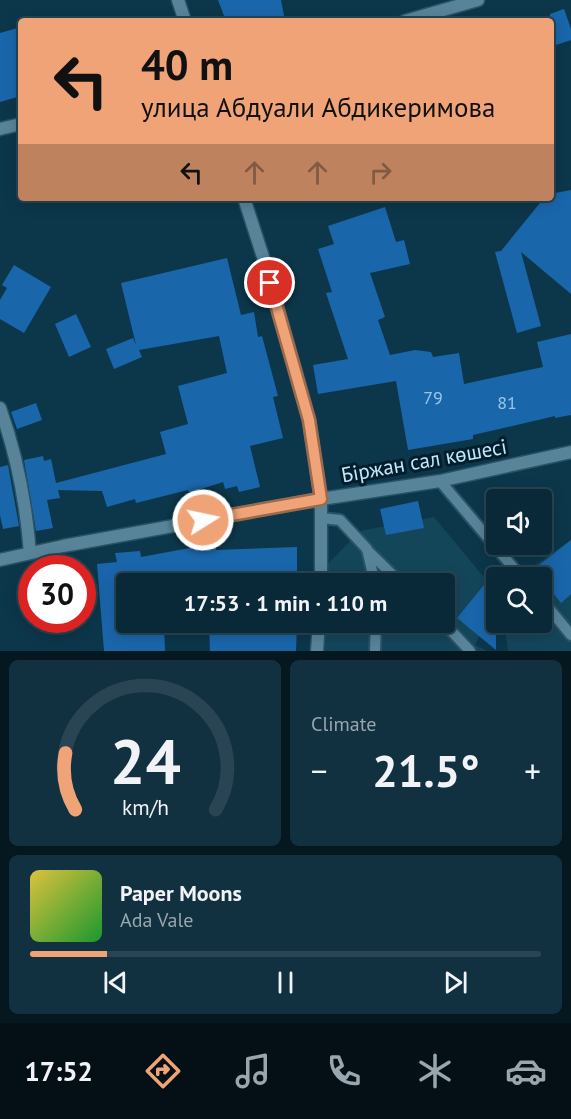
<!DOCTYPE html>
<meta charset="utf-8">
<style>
:root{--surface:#092938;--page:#123140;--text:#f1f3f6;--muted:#99a6ae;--line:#294553;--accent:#efa377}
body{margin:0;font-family:"PT Sans",sans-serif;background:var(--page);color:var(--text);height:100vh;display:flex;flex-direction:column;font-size:22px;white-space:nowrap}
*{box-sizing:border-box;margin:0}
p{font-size:20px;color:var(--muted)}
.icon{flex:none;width:33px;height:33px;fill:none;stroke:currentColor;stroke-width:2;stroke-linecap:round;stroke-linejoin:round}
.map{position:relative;height:651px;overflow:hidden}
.details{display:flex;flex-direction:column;gap:9px;padding:9px;background:#05171f;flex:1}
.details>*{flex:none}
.guide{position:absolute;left:18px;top:18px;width:536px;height:183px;border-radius:6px;box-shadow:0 3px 15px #0003,0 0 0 2px var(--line);background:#efa377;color:#111;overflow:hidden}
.fabs{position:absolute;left:486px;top:489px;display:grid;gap:12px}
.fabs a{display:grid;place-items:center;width:66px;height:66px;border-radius:6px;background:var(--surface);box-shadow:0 3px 15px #0003,0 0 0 2px var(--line);font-size:30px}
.speed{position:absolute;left:18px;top:555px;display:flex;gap:12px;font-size:30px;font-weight:700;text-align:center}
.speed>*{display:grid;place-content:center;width:78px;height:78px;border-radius:50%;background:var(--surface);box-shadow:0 3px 15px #0003,0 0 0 2px var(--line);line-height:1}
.speed .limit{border:9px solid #d22;background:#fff;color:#111}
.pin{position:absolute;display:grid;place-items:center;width:51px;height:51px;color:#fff;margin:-26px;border:3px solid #fff;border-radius:50%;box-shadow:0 2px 6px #0007}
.me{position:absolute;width:66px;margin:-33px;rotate:80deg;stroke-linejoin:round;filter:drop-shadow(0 0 4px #0008)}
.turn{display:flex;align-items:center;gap:21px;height:126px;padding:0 24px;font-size:27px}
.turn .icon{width:78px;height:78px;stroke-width:2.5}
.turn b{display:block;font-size:42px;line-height:51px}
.lanes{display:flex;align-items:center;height:57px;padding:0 24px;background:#0003;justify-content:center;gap:30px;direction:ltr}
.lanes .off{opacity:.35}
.big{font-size:45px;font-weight:600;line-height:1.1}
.details .tile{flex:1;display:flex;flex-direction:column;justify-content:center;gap:9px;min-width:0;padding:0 21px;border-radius:9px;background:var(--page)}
.details .dial{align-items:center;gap:0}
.dial svg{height:156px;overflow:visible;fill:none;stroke:var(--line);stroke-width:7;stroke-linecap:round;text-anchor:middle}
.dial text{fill:var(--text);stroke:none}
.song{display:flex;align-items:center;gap:18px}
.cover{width:72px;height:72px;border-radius:9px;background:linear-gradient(135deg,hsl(50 70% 55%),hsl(130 70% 35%))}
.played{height:6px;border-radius:3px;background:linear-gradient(90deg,var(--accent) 15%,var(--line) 15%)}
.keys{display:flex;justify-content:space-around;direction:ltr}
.heat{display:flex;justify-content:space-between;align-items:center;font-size:33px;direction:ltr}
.details .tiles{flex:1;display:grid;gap:9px;grid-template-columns:1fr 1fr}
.tile:last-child{grid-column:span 2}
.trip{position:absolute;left:116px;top:573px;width:339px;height:60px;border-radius:6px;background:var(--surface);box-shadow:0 3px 15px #0003,0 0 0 2px var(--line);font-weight:600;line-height:60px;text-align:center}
.tab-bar{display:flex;height:96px;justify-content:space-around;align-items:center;background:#041016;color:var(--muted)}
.tab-bar .icon{width:42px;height:42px}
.tab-bar .active{color:var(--accent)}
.tab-bar b{font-size:27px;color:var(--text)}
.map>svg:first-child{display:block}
</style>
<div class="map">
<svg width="571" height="651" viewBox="0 0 571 651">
<rect width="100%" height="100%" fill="#0c374a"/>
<g fill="#14465a">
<path d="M434,517L496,592V600L475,645L487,651H320L322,623L444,622V584L325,583L326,566L360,531Z"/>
<path d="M571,540V651H508L504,623L542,622V578L518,577Z"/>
</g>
<g fill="#1a66ab">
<path d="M218,0H281L285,21H226Z"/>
<path d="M564,9L571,29V40L550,47V14Z"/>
<path d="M21,27V96L0,102V33Z"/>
<path d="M571,190V294L521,252L541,326L517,333L495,252L501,251L544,198H550V194Z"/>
<path d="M385,207L396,242L404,240L410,264L370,273L385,317L378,320L390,355L415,350L431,352L433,357L459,353L464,384L543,367L537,342L571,334V415L555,418V416L473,435V439L408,450L396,381L318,394L313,365L348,359L326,293L332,292L318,249L334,244L328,226Z"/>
<path d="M227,258L241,315L254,312L258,337L262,336L278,396L273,397L283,438L250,446L260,487L239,492L237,486L225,489L223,482L189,493L188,490L136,503L135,499L107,507L102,491L58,490L60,498L47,500L53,528L36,531L24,460L43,456L44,461L51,459L56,483L166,454L160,432L188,424L178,386L227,373L219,336L139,350L142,357L114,369L106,349L133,338L136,345L121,283Z"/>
<path d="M14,265L51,287L24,333L0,319V300L7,288L2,285Z"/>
<path d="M76,314L91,347L69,357L55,324Z"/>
<path d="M36,403L42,420L17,429L11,412Z"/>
<path d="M8,465L19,526L3,529L0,515V467Z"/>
<path d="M418,501L424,528L386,535L380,509Z"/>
<path d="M571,540V594L561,603L534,569Z"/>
<path d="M195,541H216V550L297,547V584H197V579L174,584H126V625L164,623L165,651H104L97,564L117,562L115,553L140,551L141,557L195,547Z"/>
<path d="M497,569L496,578V650L457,618Z"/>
<path d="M209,622H297L296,651H210Z"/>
</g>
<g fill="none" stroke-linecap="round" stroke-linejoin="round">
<defs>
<g id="lane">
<path d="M440,481L522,578"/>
<path d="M321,518L340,520L367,549L375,584"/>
<path d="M367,550L402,584"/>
<path d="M542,600L571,635"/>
<path d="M443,622L470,651"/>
<path d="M375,651L376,622"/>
</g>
<g id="street">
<path d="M178,0L185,21"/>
<path d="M405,21L478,0"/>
<path d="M0,129L21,124"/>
<path d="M244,198L264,260L309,420L321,499V584"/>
<path d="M0,408C17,455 26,503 30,553"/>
<path d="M0,560L63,546L321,499L440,481L571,452"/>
<path d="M317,651L319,622"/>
</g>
</defs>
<use href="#lane" stroke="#295366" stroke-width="14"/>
<use href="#street" stroke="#295366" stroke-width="15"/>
<use href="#lane" stroke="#58849a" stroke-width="10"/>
<use href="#street" stroke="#58849a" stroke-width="12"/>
</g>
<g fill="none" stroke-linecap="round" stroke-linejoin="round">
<defs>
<path id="route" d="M203,520L321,499L309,420L270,283"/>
</defs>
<use href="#route" stroke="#9b6a4d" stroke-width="15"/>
<use href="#route" stroke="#efa377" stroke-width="10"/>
</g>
<g text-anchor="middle" stroke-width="6" stroke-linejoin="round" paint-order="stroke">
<g font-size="18" fill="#99c7e6">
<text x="433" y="404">79</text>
<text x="507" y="409">81</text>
</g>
<g font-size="21" fill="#c3e7fa" stroke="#001e2c">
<text transform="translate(424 461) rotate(-10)" y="7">Біржан сал көшесі</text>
</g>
</g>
</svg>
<div class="fabs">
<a><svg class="icon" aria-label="sound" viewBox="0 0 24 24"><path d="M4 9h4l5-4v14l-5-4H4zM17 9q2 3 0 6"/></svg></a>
<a><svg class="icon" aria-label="search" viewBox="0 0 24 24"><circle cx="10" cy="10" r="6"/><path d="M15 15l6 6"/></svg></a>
</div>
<div class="speed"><div class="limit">30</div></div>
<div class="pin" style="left:270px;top:283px;background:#d93025"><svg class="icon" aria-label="arrive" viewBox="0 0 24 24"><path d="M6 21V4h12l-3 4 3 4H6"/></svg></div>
<svg class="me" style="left:203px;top:520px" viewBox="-20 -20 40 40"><circle r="17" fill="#efa377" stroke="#fff" stroke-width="3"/><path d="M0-11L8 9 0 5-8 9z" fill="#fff"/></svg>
<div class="trip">17:53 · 1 min · 110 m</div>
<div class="guide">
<div class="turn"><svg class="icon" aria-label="left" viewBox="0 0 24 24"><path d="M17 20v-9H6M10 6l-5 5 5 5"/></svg><div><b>40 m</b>улица Абдуали Абдикеримова</div></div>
<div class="lanes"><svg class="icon" aria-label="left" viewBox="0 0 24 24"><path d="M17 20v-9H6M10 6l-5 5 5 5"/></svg><svg class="icon off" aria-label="ahead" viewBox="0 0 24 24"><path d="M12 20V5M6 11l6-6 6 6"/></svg><svg class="icon off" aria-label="ahead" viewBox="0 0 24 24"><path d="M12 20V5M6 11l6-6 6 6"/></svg><svg class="icon off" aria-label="right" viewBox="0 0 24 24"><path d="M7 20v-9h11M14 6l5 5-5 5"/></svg></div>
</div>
</div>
<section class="details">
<div class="tiles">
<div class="tile dial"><svg viewBox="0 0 100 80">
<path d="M14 69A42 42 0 1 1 86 69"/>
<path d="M14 69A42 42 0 0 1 9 40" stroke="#efa377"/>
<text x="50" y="56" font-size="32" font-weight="700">24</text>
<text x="50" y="72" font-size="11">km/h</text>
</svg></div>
<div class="tile"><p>Climate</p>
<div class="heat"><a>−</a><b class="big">21.5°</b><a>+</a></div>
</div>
<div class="tile">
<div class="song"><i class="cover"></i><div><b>Paper Moons</b><p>Ada Vale</p></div></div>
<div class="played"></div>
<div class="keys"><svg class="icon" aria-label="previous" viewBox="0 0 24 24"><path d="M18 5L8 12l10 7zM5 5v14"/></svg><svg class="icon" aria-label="pause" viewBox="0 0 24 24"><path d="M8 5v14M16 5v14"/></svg><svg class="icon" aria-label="next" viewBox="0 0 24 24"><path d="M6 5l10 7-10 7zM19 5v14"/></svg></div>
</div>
</div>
</section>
<nav class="tab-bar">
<b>17:52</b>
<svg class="icon active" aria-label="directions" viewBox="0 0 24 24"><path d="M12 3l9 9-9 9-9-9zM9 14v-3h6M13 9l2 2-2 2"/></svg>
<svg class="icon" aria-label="music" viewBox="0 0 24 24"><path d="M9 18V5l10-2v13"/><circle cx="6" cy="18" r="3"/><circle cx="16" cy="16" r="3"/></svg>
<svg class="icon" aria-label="phone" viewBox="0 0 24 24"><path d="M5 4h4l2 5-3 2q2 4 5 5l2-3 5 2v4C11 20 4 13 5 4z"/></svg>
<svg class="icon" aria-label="climate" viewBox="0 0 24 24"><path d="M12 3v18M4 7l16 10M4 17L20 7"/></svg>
<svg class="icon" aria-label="car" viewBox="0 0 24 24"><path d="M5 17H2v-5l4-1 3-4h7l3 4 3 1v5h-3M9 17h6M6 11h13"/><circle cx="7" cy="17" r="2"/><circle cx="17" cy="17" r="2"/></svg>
</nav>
